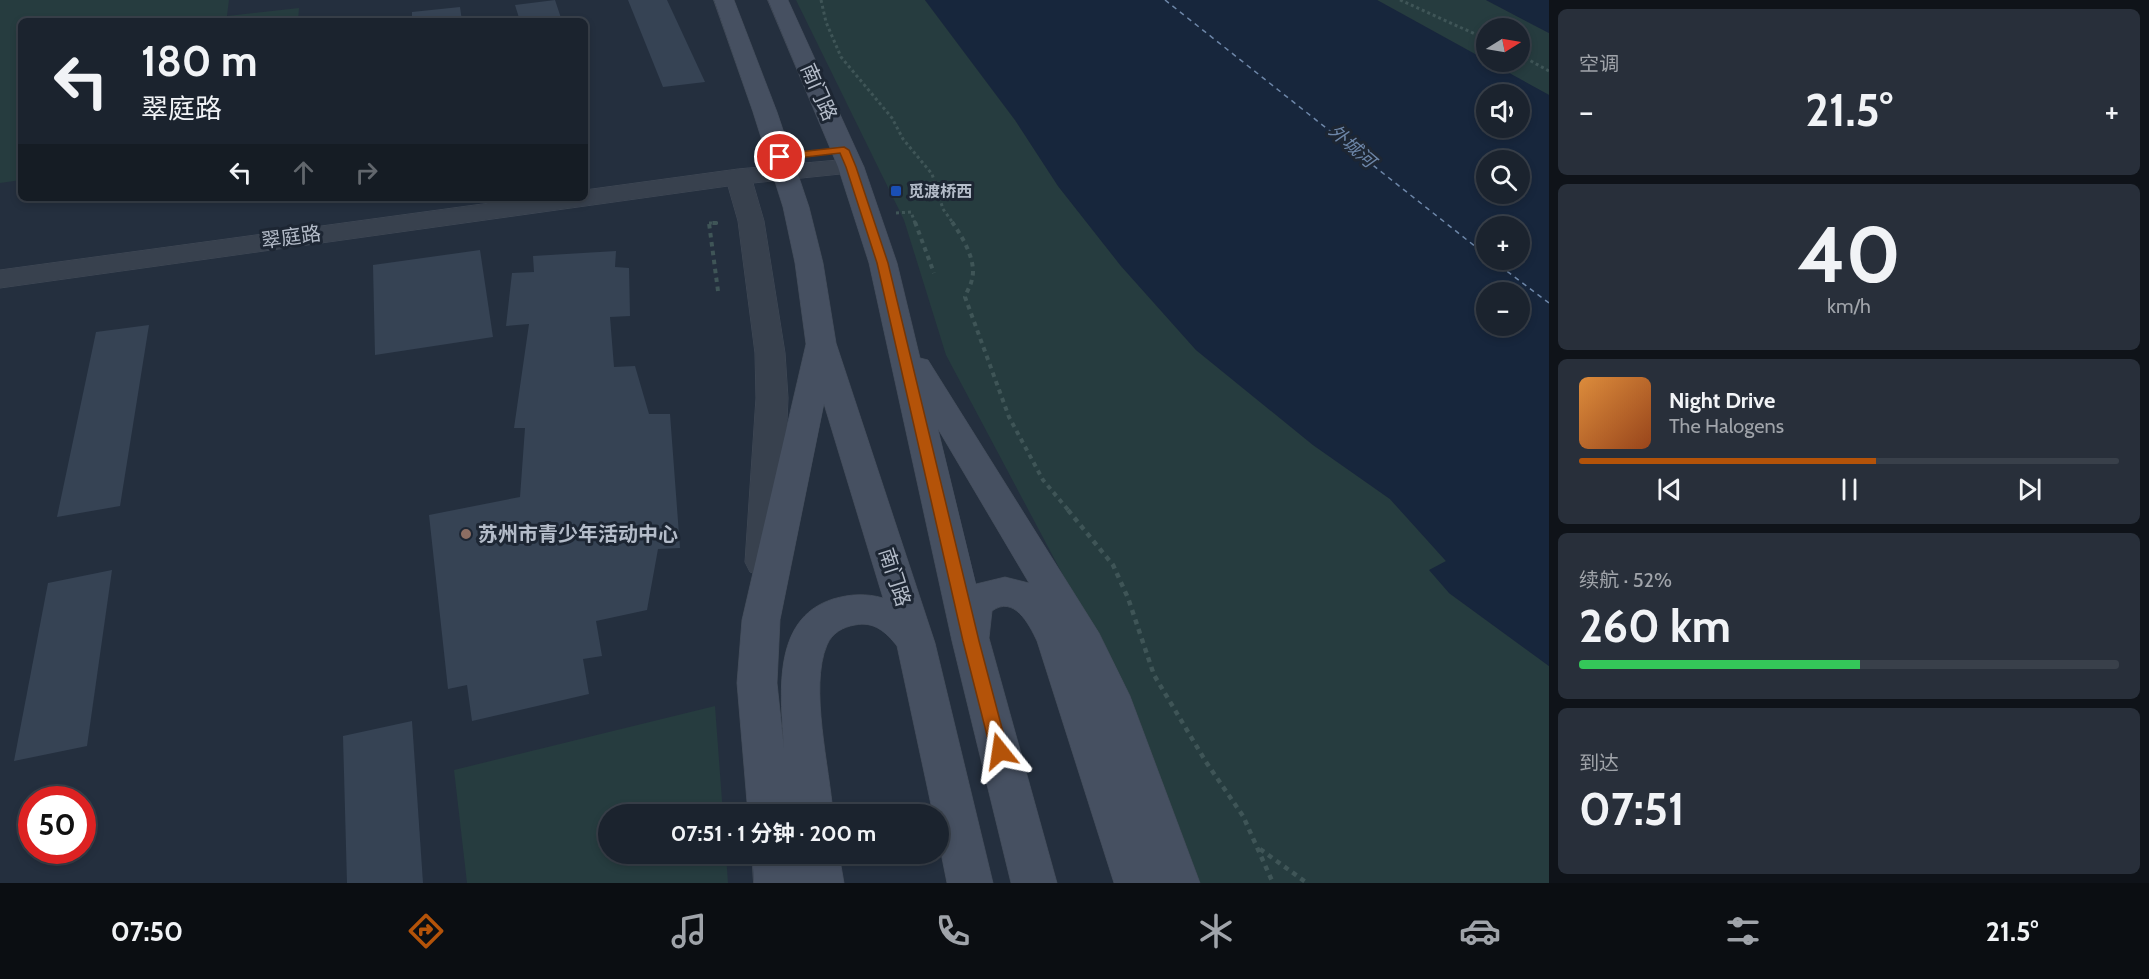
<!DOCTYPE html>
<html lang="zh">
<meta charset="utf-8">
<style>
:root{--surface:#1b232e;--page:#282f3a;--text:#f1f3f6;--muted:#a0a4aa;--line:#39404a;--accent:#b45309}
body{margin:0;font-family:Cabin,"Noto Sans SC",sans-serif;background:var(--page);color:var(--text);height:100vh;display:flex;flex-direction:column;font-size:22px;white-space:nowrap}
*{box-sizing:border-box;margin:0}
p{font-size:20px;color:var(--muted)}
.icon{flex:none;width:33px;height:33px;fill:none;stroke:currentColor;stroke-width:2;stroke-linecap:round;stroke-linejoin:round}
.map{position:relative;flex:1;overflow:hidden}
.drawer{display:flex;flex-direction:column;gap:9px;padding:9px;background:#0f1319;width:600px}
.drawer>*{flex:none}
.banner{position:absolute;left:18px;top:18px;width:570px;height:183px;border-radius:9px;box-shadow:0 3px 9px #0003,0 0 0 2px var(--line);background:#1b232e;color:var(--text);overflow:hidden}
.needle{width:39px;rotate:79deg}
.fabs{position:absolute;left:1476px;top:18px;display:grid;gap:12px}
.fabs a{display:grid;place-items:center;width:54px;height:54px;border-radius:50%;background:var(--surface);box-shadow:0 3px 9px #0003,0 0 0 2px var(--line);font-size:30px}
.speed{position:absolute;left:18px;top:786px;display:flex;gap:12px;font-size:30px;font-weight:700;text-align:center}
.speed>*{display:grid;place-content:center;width:78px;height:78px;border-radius:50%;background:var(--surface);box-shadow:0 3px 9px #0003,0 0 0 2px var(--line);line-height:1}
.speed .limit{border:9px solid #d22;background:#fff;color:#111}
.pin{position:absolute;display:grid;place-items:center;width:51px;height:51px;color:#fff;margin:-26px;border:3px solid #fff;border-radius:50%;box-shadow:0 2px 6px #0007}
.me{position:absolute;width:66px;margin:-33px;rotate:345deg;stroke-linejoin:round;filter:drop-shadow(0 0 4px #0008)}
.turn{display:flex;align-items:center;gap:21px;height:126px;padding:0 24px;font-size:27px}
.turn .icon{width:78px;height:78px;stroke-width:2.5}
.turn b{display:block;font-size:42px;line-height:51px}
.lanes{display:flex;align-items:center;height:57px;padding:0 24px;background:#0003;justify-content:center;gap:30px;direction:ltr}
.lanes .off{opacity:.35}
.big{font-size:45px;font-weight:700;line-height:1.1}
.drawer .widget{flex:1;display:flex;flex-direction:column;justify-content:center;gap:9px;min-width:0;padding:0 21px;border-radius:9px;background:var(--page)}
.drawer .dial{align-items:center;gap:0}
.dial b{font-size:78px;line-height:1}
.song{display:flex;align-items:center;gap:18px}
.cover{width:72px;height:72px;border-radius:9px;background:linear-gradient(135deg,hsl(30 70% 55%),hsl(20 70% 35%))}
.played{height:6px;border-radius:3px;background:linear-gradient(90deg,var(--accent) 55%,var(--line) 55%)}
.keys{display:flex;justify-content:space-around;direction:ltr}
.heat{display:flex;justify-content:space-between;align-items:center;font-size:33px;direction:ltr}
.charge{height:9px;border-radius:4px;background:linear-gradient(90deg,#34c759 52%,var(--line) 0)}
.trip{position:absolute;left:598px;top:804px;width:351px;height:60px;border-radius:30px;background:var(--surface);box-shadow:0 3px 9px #0003,0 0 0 2px var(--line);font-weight:700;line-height:60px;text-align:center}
.dock{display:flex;height:96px;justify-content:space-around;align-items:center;background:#0b0e12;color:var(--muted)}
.dock .icon{width:42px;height:42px}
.dock .selected{color:var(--accent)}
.dock b{font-size:27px;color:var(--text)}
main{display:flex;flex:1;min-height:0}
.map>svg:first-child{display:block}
</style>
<main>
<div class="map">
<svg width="1549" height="883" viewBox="0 0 1549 883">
<rect width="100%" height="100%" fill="#242f3e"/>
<g fill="#263c3f">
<path d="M0,0H229L227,16L299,8L298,21H21V180L0,183Z"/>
<path d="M796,0H925L1015,120L1058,186L1121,266L1196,350L1313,445L1390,499L1446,561L1449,593L1549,666V883H1178L1089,624L946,355L904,220Z"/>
<path d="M1377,0H1486L1549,33V95L1488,62H1520V28H1486V60Z"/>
<path d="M715,706L723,814H609V854H726L728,883H467L454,770Z"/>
</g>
<g fill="#17263c" fill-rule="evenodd">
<path d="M925,0H1377L1549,95V666L1449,593L1429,570L1446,561L1390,499L1313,445L1196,350L1121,266L1058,186L1015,120ZM1486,94H1520V128H1486ZM1486,160H1520V194H1486ZM1486,226H1520V260H1486ZM1486,292H1520V326H1486Z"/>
<path d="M1486,0H1549V33Z"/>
</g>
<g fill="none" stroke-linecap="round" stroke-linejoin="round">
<g stroke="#6d86a8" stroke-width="1.5" stroke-dasharray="5 4.5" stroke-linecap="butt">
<path d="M1165,0L1486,255"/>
<path d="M1492,260L1549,303"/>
</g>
</g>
<g fill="#364354">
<path d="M555,0L562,21H520L515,5Z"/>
<path d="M628,0H667L705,82L663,87Z"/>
<path d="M460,7L462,21H412V12Z"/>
<path d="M480,250L493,337L375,355L373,265Z"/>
<path d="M616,251L615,267L629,268L630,316L610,317L614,367L635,366L649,414H670L680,548L658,549L647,610L596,621L602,656L583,659L589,694L472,721L467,685L448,689L429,515L520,497L525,428H514L529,324L506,326L512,273L534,272L533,256Z"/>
<path d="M149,325L120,506L57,517L96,332Z"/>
<path d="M112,570L87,746L14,761L48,583Z"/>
<path d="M412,721L423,883H347L343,736Z"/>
</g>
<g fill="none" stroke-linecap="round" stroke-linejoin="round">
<defs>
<path id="tertiary" d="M851,159L860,162L864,167L860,172L753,183L764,221L785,353L788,398L781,562L776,572L763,576L750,572L745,562L756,398L755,353L738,221L728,186L0,288V270L526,198H585V190L738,169Z"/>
<g id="secondary">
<path d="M714,0H734L777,112L809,207L823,263L836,343L935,643L993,883H947L939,843V814H933L897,646C886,632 874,621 855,625C843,627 832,633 827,645C809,687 830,769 833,814H748L737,683L742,620L806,344L795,263L783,207L753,112ZM824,404L883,598C866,593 850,594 833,599C770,619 781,697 784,749L777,683L780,620Z"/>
<path d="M768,0H788L864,167L897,263L920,358L928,360L1099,633L1130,696L1200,883H1114L1037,641C1029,624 1014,595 992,611L989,638L1057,883H1011L952,641L869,263L838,167ZM938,429L1029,583L1005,577L976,584Z"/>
<path d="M752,854H839L844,883H754Z"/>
</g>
</defs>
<use href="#tertiary" stroke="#414a57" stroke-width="1"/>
<use href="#secondary" stroke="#414a57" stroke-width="1"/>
<g stroke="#3f5557" stroke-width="3" stroke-dasharray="3 3" stroke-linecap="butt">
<path d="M821,0L826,22L841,57L892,118L903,139L932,174L943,209L953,223"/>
<path d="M1400,0L1486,39"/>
<path d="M1520,55L1549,71"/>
<path d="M896,213L911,212L915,223"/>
<path d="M709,223H721"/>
</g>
<g stroke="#3f5557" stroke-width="4" stroke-dasharray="4.5 4.5" stroke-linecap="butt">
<path d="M915,222L934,273"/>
<path d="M952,222C962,236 977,261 972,279C971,285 967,291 965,297L1009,417L1043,480L1069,511"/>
<path d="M718,291L709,223H721"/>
</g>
<g stroke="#3f5557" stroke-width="4.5" stroke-dasharray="5 5" stroke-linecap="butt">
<path d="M1068,510L1113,565L1128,598L1154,675L1206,762L1243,816L1273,883"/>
<path d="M1260,849L1307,883"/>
</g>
<use href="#tertiary" fill="#38414e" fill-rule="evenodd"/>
<use href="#secondary" fill="#465061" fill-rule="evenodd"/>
</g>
<path fill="#b45309" stroke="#753606" stroke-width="1.5" d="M844,147L849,150L856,167L888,263L979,641L1008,751L1006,756L1000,759L994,756L991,751L963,641L877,263L846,167L840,153L780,160L775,157L780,154Z"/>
<rect fill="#1a4fb4" stroke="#1d2633" stroke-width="2" x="890" y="185" width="12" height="12" rx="3"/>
<circle fill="#8d6e63" stroke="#1d2633" stroke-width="2" cx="466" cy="534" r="6"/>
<g text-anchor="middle" stroke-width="6" stroke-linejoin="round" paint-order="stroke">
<g font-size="16" font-weight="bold" fill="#b4bcc9" stroke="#1d2633" text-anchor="start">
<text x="908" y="197">觅渡桥西</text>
</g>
<g font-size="18" font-style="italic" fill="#6d86a8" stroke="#1d2633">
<text transform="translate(1352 146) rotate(41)" y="6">外城河</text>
</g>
<g font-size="20" fill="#b4bcc9" stroke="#1d2633">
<text transform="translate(819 92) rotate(66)" y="7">南门路</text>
<text transform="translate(291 237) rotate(-8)" y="7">翠庭路</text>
<text transform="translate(895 577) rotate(72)" y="7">南门路</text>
</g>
<g font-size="20" font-weight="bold" fill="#b4bcc9" stroke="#1d2633" text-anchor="start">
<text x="478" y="541">苏州市青少年活动中心</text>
</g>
</g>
</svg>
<div class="fabs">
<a><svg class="needle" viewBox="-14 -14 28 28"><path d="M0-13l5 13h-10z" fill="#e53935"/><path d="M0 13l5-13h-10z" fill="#a0a4aa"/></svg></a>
<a><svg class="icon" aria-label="sound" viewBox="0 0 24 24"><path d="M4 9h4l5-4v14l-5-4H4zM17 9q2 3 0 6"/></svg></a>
<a><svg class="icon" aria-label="search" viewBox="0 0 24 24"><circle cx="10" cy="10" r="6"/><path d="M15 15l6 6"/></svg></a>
<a>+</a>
<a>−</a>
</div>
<div class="speed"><div class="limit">50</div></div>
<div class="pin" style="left:780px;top:157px;background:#d93025"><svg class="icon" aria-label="arrive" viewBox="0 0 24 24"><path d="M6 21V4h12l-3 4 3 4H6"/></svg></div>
<svg class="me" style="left:1000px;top:751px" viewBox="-20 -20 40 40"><path d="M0-17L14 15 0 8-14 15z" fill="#b45309" stroke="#fff" stroke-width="4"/></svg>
<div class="trip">07:51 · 1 分钟 · 200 m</div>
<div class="banner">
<div class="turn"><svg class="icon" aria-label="left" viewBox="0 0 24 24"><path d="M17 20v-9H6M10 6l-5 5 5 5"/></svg><div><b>180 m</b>翠庭路</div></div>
<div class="lanes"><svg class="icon" aria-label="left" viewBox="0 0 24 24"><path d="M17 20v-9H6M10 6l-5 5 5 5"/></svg><svg class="icon off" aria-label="ahead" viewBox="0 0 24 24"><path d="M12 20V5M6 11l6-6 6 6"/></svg><svg class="icon off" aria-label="right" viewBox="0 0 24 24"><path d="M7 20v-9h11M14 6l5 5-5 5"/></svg></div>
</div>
</div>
<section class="drawer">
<div class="widget"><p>空调</p>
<div class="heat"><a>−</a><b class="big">21.5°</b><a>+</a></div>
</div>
<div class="widget dial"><b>40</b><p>km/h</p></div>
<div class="widget">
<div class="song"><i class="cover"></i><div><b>Night Drive</b><p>The Halogens</p></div></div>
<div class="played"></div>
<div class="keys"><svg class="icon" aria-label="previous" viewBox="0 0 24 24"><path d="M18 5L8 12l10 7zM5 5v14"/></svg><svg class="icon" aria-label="pause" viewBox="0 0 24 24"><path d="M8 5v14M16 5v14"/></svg><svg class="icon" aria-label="next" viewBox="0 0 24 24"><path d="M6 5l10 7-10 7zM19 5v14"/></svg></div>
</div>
<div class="widget"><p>续航 · 52%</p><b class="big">260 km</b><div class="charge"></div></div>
<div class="widget"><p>到达</p><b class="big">07:51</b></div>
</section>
</main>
<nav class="dock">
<b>07:50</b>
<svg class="icon selected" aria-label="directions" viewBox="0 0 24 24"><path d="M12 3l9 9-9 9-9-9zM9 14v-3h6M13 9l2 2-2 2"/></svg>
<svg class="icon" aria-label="music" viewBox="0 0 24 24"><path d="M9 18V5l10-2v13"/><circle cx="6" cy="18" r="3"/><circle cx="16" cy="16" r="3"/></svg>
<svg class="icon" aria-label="phone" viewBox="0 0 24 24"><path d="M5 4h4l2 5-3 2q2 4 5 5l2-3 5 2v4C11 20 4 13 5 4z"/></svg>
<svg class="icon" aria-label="climate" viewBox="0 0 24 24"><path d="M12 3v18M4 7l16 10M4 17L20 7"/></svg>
<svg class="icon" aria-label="car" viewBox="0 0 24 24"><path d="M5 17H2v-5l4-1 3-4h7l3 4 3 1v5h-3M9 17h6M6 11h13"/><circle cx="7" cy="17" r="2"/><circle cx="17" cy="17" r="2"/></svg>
<svg class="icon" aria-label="filters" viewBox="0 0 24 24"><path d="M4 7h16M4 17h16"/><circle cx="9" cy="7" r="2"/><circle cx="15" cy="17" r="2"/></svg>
<b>21.5°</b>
</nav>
